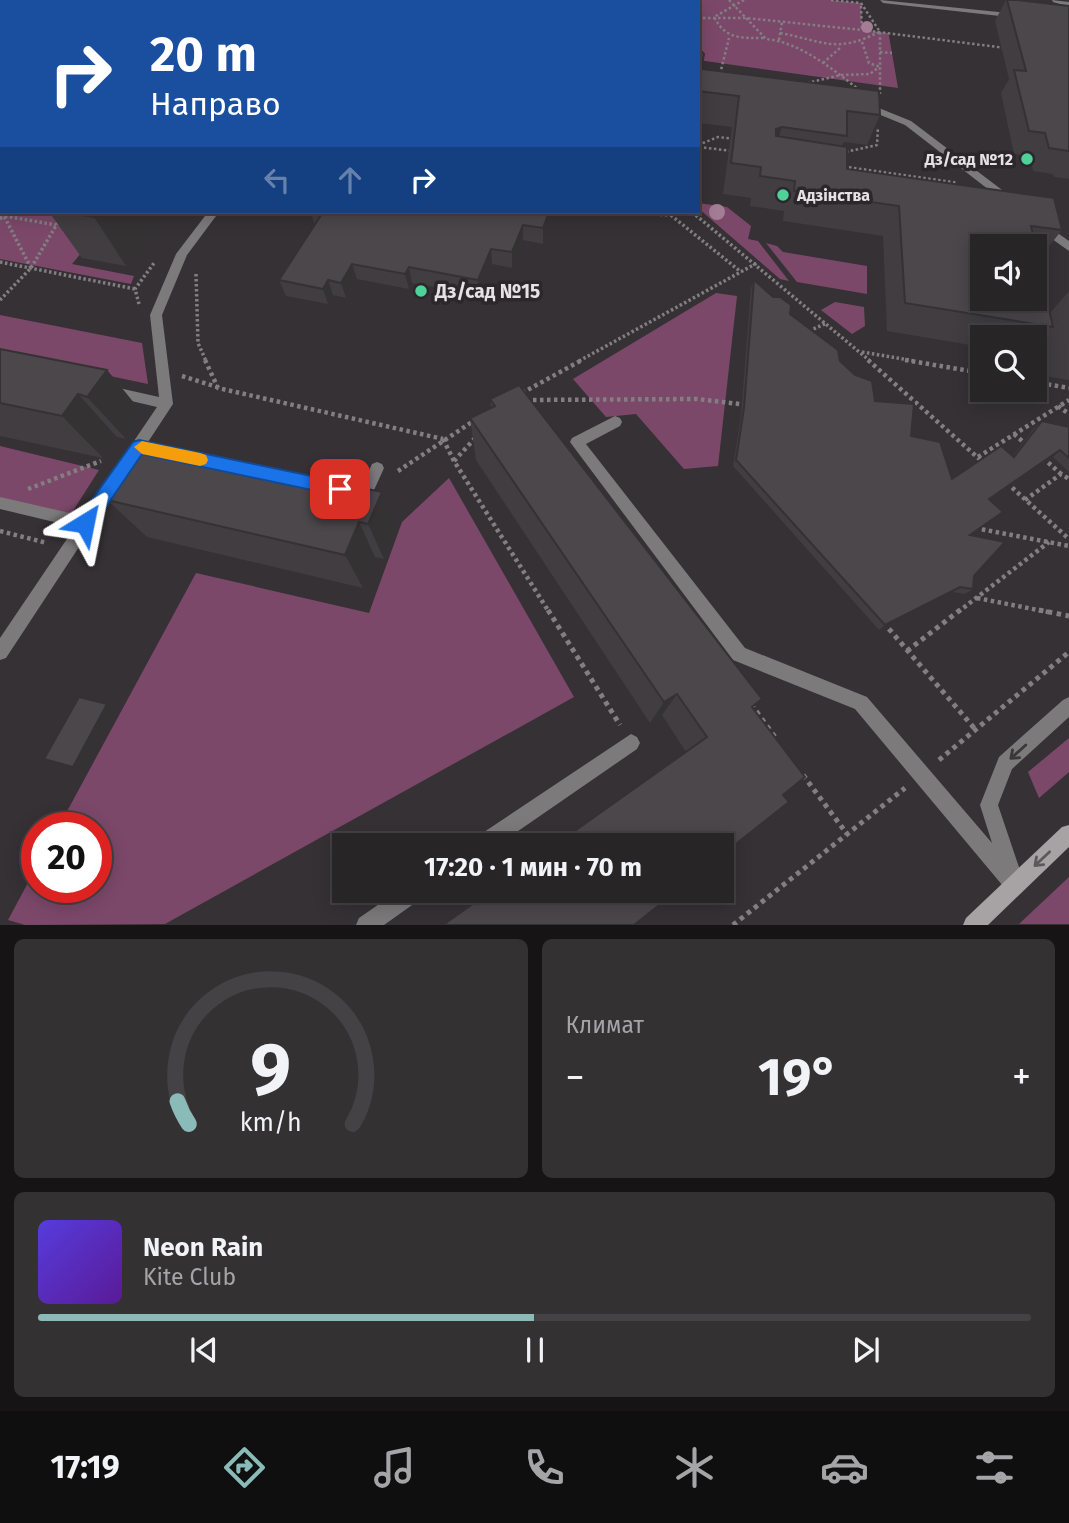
<!DOCTYPE html>
<html lang="ru">
<meta charset="utf-8">
<style>
:root{--surface:#282527;--page:#343133;--text:#f1f3f6;--muted:#a5a5a7;--line:#444244;--accent:#8bbbb9}
body{margin:0;font-family:"Fira Sans",sans-serif;background:var(--page);color:var(--text);height:100vh;display:flex;flex-direction:column;font-size:26px;white-space:nowrap}
*{box-sizing:border-box;margin:0}
p{font-size:23px;color:var(--muted)}
.icon{flex:none;width:38px;height:38px;fill:none;stroke:currentColor;stroke-width:2;stroke-linecap:round;stroke-linejoin:round}
.map{position:relative;height:925px;overflow:hidden}
.side{display:flex;flex-direction:column;gap:14px;padding:14px;background:#161415;flex:1}
.side>*{flex:none}
.top-card{position:absolute;left:0px;top:0px;width:700px;height:214px;box-shadow:0 4px 18px #0003,0 0 0 2px var(--line);background:#1a4fa0;color:#fff;overflow:hidden}
.buttons{position:absolute;left:970px;top:234px;display:grid;gap:14px}
.buttons a{display:grid;place-items:center;width:77px;height:77px;border-radius:0px;background:var(--surface);box-shadow:0 4px 18px #0003,0 0 0 2px var(--line);font-size:35px}
.speed{position:absolute;left:21px;top:812px;display:flex;gap:14px;font-size:35px;font-weight:700;text-align:center}
.speed>*{display:grid;place-content:center;width:91px;height:91px;border-radius:50%;background:var(--surface);box-shadow:0 4px 18px #0003,0 0 0 2px var(--line);line-height:1}
.speed .limit{border:10px solid #d22;background:#fff;color:#111}
.pin{position:absolute;display:grid;place-items:center;width:60px;height:60px;color:#fff;margin:-30px;border-radius:14px;box-shadow:0 4px 10px #0006}
.me{position:absolute;width:77px;margin:-38px;rotate:35deg;stroke-linejoin:round;filter:drop-shadow(0 0 5px #0008)}
.turn{display:flex;align-items:center;gap:24px;height:147px;padding:0 35px;font-size:32px}
.turn .icon{width:91px;height:91px;stroke-width:2.5}
.turn b{display:block;font-size:49px;line-height:60px}
.lanes{display:flex;align-items:center;height:66px;padding:0 35px;background:#0003;justify-content:center;gap:35px;direction:ltr}
.lanes .off{opacity:.35}
.big{font-size:52px;font-weight:700;line-height:1.1}
.side .tile{flex:1;display:flex;flex-direction:column;justify-content:center;gap:10px;min-width:0;padding:0 24px;border-radius:10px;background:var(--page)}
.side .dial{align-items:center;gap:0}
.dial svg{height:182px;overflow:visible;fill:none;stroke:var(--line);stroke-width:7;stroke-linecap:round;text-anchor:middle}
.dial text{fill:var(--text);stroke:none}
.song{display:flex;align-items:center;gap:21px}
.cover{width:84px;height:84px;border-radius:10px;background:linear-gradient(135deg,hsl(250 70% 55%),hsl(270 70% 35%))}
.played{height:7px;border-radius:4px;background:linear-gradient(90deg,var(--accent) 50%,var(--line) 50%)}
.keys{display:flex;justify-content:space-around;direction:ltr}
.heat{display:flex;justify-content:space-between;align-items:center;font-size:38px;direction:ltr}
.side .tiles{flex:1;display:grid;gap:14px;grid-template-columns:1fr 1fr}
.tile:last-child{grid-column:span 2}
.trip{position:absolute;left:332px;top:833px;width:402px;height:70px;border-radius:0px;background:var(--surface);box-shadow:0 4px 18px #0003,0 0 0 2px var(--line);font-weight:700;line-height:70px;text-align:center}
.tab-bar{display:flex;height:112px;justify-content:space-around;align-items:center;background:#100f10;color:var(--muted)}
.tab-bar .icon{width:49px;height:49px}
.tab-bar .on{color:var(--accent)}
.tab-bar b{font-size:32px;color:var(--text)}
.map>svg:first-child{display:block}
</style>
<div class="map">
<svg width="1069" height="925" viewBox="0 0 1069 925">
<rect width="100%" height="100%" fill="#363134"/>
<g fill="#7c486a">
<path d="M650,0H831L861,3L862,30L888,33L889,36L898,88L698,60V2Z"/>
<path d="M698,203L727,207L751,226L748,239L758,241L789,281L780,279L698,208Z"/>
<path d="M0,210L2,212H115L72,264L134,276L131,284L0,259Z"/>
<path d="M766,243L777,246L783,252L867,266V294L797,282Z"/>
<path d="M716,293L737,296L718,466L684,469L636,414L606,417L573,379Z"/>
<path d="M835,302L864,307L865,326L852,334L821,310Z"/>
<path d="M0,315L142,343L148,384L0,353Z"/>
<path d="M0,446L99,470L71,514L0,498Z"/>
<path d="M449,478L574,697L165,924L25,925L8,920L37,866V887H96V828H58L196,573L369,613L402,522Z"/>
<path d="M1069,738V772L1039,798L1028,772Z"/>
<path d="M1069,877V924H1019Z"/>
</g>
<g fill="none" stroke-linecap="round" stroke-linejoin="round">
<g stroke="#837e81" stroke-width="2.5" stroke-dasharray="2.5 2.5" stroke-linecap="butt">
<path d="M462,0L464,2"/>
<path d="M729,0L766,39C799,42 833,69 858,89"/>
<path d="M744,0L714,17C726,40 742,38 765,38"/>
<path d="M831,0L861,3"/>
<path d="M861,3L880,32V94"/>
<path d="M861,6L862,30L1006,48"/>
<path d="M698,18H746L862,30"/>
<path d="M780,33C823,41 836,54 879,32"/>
<path d="M779,40L782,22"/>
<path d="M862,42L869,63L880,67"/>
<path d="M880,52L892,53"/>
<path d="M823,63L840,48"/>
<path d="M720,74L729,38"/>
<path d="M807,83L841,75L870,74L879,67"/>
<path d="M698,145L718,137L736,139"/>
<path d="M699,147L732,151"/>
<path d="M841,153L877,145L878,127"/>
</g>
<g stroke="#837e81" stroke-width="3.5" stroke-dasharray="2.5 2.5" stroke-linecap="butt">
<path d="M844,167L956,183"/>
<path d="M620,212L670,215"/>
<path d="M667,212L741,272"/>
<path d="M692,212L870,361"/>
<path d="M0,215L4,216L31,268"/>
<path d="M5,216L56,225"/>
<path d="M0,219L9,212"/>
<path d="M0,262L135,289"/>
<path d="M196,274L198,343L206,361"/>
<path d="M0,300L31,268L64,212"/>
<path d="M139,304L135,289L154,263"/>
<path d="M809,331L827,323"/>
<path d="M862,352L915,361"/>
<path d="M579,361L757,263"/>
</g>
<g stroke="#837e81" stroke-width="4.5" stroke-dasharray="3.5 3.5" stroke-linecap="butt">
<path d="M205,360L218,388L443,439"/>
<path d="M868,360L985,464"/>
<path d="M905,360L982,373"/>
<path d="M182,376L217,387"/>
<path d="M1034,382L1069,388"/>
<path d="M522,393L582,360"/>
<path d="M526,400L697,399L748,405"/>
<path d="M1058,406L1069,414"/>
<path d="M1014,434L1028,446"/>
<path d="M443,439L454,461L549,612"/>
<path d="M978,457L1069,400"/>
<path d="M1043,458L1061,474"/>
<path d="M454,461L477,436"/>
<path d="M398,471L475,420"/>
<path d="M1007,483L1069,539"/>
<path d="M28,489L101,461"/>
<path d="M1025,500L1061,474L1069,479"/>
<path d="M975,528L1069,546"/>
<path d="M0,531L47,543"/>
<path d="M977,598L1048,612"/>
<path d="M958,612L1049,542"/>
</g>
<g stroke="#837e81" stroke-width="5" stroke-dasharray="4.5 4.5" stroke-linecap="butt">
<path d="M548,610L620,725"/>
<path d="M1039,610L1069,616"/>
<path d="M883,622L975,729"/>
<path d="M907,651L960,610"/>
<path d="M751,704L777,740"/>
<path d="M939,760L1069,652"/>
<path d="M803,775L847,834"/>
<path d="M733,925L905,788"/>
</g>
<g fill="#7d7a7c" fill-rule="evenodd">
<path d="M632,0H640L631,2Z"/>
<path d="M880,0L1018,14L1022,16L1018,18L883,3Z"/>
<path d="M1052,0L1069,2V7L1053,2Z"/>
<path d="M864,102L911,121L1014,199V203H1006L905,125L861,107V103Z"/>
<path d="M0,162H2L0,169Z"/>
<path d="M208,212H219L187,255L162,315L173,404L6,658L0,660V638L75,527L0,509V497L83,516L157,407L110,396L103,391L110,386L159,397L150,315L176,254Z"/>
<path d="M1042,222L1069,241V251L1038,229V223Z"/>
<path d="M615,416L620,418L622,422L620,426L586,444L745,648L867,697L992,843L980,805L999,757L1063,700L1069,697V717L1012,769L998,805L1025,885L1022,892L1015,895L1008,892L855,709L733,660L570,442L572,438Z"/>
<path d="M377,462L382,464L384,468L370,499L365,501L349,496L347,492L349,488L354,486L361,488L372,464Z"/>
<path d="M631,734L637,737L640,743L637,749L498,845H473L475,838Z"/>
<path d="M398,891H425L422,898L384,925H356L359,918Z"/>
</g>
<path fill="#a7a3a5" fill-rule="evenodd" d="M1069,825V847L988,925H963L966,918L1062,827Z"/>
</g>
<g fill="#a47c95">
<circle cx="867" cy="27" r="6"/>
<circle cx="717" cy="212" r="8"/>
</g>
<g fill="#413d40">
<path d="M1006,0H1017L1069,6V179L1054,177L1053,174L1033,171L1030,156L1014,154L1001,93L1009,79L995,21Z"/>
<path d="M698,52L701,69L880,115L867,145L844,142L842,146L847,169L1062,230L1038,260L1050,313L1069,291V380L1038,375L1034,357V338H982V347L887,331L883,236L783,221L784,211L750,206L751,198L723,194L732,127L698,123Z"/>
<path d="M49,212H168L126,266L82,258Z"/>
<path d="M555,212L543,244L523,240L512,268L492,264L479,295L412,283L409,289L357,279L346,298L333,295L328,304L286,296L279,280L315,225L311,214Z"/>
<path d="M754,280L840,361L875,401L952,479L1013,456L1034,428L1042,421L1069,427V472L1053,457L990,500L1003,512L971,535L974,576L973,589L965,594L953,592L879,630L733,466L741,415L751,288Z"/>
<path d="M0,349L107,370L143,414L126,439L117,437L103,458L0,436Z"/>
<path d="M490,399L762,699L753,707L783,795L686,752L662,715L650,723L476,460L470,418L491,408Z"/>
<path d="M113,472L396,529L384,559L375,557L363,588L147,537L107,500L121,479Z"/>
</g>
<g fill="#353234">
<path d="M378,0H411V2H376Z"/>
<path d="M2,63V143L0,144V64Z"/>
<path d="M782,127L772,157L776,129Z"/>
<path d="M99,212H168L126,266L94,217Z"/>
<path d="M549,212H555L543,244V228Z"/>
<path d="M523,225V240L512,268V252Z"/>
<path d="M491,249L492,264L479,295L478,280Z"/>
<path d="M352,264L357,279L346,298L341,283Z"/>
<path d="M409,267L412,283L409,289L405,274Z"/>
<path d="M328,280L333,295L328,304L323,289Z"/>
<path d="M107,370L143,414L126,439L87,397Z"/>
<path d="M78,394L117,437L103,458L62,416Z"/>
<path d="M1060,450L1053,457L982,505L989,499Z"/>
<path d="M382,492L396,529L384,559L368,524Z"/>
<path d="M359,522L375,557L363,588L345,555Z"/>
<path d="M960,587L953,592L879,630L885,625Z"/>
<path d="M677,694L662,715L650,723L664,702Z"/>
<path d="M107,704L115,708L82,770L73,767Z"/>
</g>
<g fill="#4c474a" stroke="#353234" stroke-width="2" fill-rule="evenodd">
<path d="M0,0L12,2H2V25L0,24Z"/>
<path d="M321,0H378L376,2H320Z"/>
<path d="M582,0H619L618,2H581Z"/>
<path d="M1007,0H1017L1069,6V151L1049,148L1045,133L1029,131L1014,70L1026,71Z"/>
<path d="M2,27V63L0,64V29Z"/>
<path d="M698,52H702L704,54L701,69L879,91L880,115L847,111V136L782,127L776,129V136L847,147V169L1054,198L1062,230L1031,226L1053,327L905,303L899,206L794,191L795,181L760,176L761,167L731,163L739,96L698,91ZM982,247H1034V299H982Z"/>
<path d="M64,212H99L94,217Z"/>
<path d="M312,212H549L543,228L523,225L512,252L491,249L478,280L409,267L405,274L352,264L341,283L328,280L323,289L279,280L321,215L311,214Z"/>
<path d="M754,280L773,297H780L791,305L790,314L838,350L840,361L855,375L872,381L875,401L914,404L911,436L940,442L952,479L1001,446L1014,457L1042,421L1069,427V458L1060,450L989,499L1003,512L970,535L1005,542L974,576L973,589L960,587L885,625L736,460L744,408Z"/>
<path d="M0,349L107,370L87,397L78,394L62,416L0,403Z"/>
<path d="M519,385L762,699L752,707L805,777L783,795L789,802L723,854V845H555L707,737L677,694L664,702L470,418L495,406L490,399Z"/>
<path d="M133,441L382,492L368,524L359,522L345,555L107,500L124,474L113,472Z"/>
<path d="M79,697L107,704L73,767L44,759Z"/>
<path d="M491,891H677L634,925H443Z"/>
</g>
<defs><path id="oneway-shaft" d="M-6 0H5M1.5-3L5.5 0L1.5 3" fill="none" stroke-width="1.6" stroke-linecap="round" stroke-linejoin="round" transform="scale(1.75)"/></defs>
<use stroke="#3c383a" href="#oneway-shaft" transform="translate(1018 752) rotate(138)"/>
<use stroke="#5d595b" href="#oneway-shaft" transform="translate(1042 859) rotate(137)"/>
<path fill="#1a73e8" stroke="#114b97" stroke-width="2" d="M139,440L340,482L345,484L348,489L345,494L340,496L142,454L91,529L85,531L79,529L77,523L79,518L133,442Z"/>
<path fill="#f59e0b" d="M142,441L200,453L206,455L208,460L206,464L200,466L142,454L134,447Z"/>
<g fill="#4dd39a" stroke="#2c272a" stroke-width="2.5">
<circle cx="1027" cy="159" r="7"/>
<circle cx="783" cy="195" r="7"/>
<circle cx="421" cy="291" r="7"/>
</g>
<g text-anchor="middle" stroke-width="7" stroke-linejoin="round" paint-order="stroke">
<g font-size="16" font-weight="bold" fill="#e6e2e4" stroke="#2c272a" text-anchor="end">
<text x="1013" y="165">Дз/сад №12</text>
<text x="797" y="201" text-anchor="start">Адзінства</text>
</g>
<g font-size="19" font-weight="bold" fill="#e6e2e4" stroke="#2c272a" text-anchor="start">
<text x="435" y="298">Дз/сад №15</text>
</g>
</g>
</svg>
<div class="buttons">
<a><svg class="icon" aria-label="sound" viewBox="0 0 24 24"><path d="M4 9h4l5-4v14l-5-4H4zM17 9q2 3 0 6"/></svg></a>
<a><svg class="icon" aria-label="search" viewBox="0 0 24 24"><circle cx="10" cy="10" r="6"/><path d="M15 15l6 6"/></svg></a>
</div>
<div class="speed"><div class="limit">20</div></div>
<div class="pin" style="left:340px;top:489px;background:#d93025"><svg class="icon" aria-label="arrive" viewBox="0 0 24 24"><path d="M6 21V4h12l-3 4 3 4H6"/></svg></div>
<svg class="me" style="left:85px;top:523px" viewBox="-20 -20 40 40"><path d="M0-17L14 15 0 8-14 15z" fill="#1a73e8" stroke="#fff" stroke-width="4"/></svg>
<div class="trip">17:20 · 1 мин · 70 m</div>
<div class="top-card">
<div class="turn"><svg class="icon" aria-label="right" viewBox="0 0 24 24"><path d="M7 20v-9h11M14 6l5 5-5 5"/></svg><div><b>20 m</b>Направо</div></div>
<div class="lanes"><svg class="icon off" aria-label="left" viewBox="0 0 24 24"><path d="M17 20v-9H6M10 6l-5 5 5 5"/></svg><svg class="icon off" aria-label="ahead" viewBox="0 0 24 24"><path d="M12 20V5M6 11l6-6 6 6"/></svg><svg class="icon" aria-label="right" viewBox="0 0 24 24"><path d="M7 20v-9h11M14 6l5 5-5 5"/></svg></div>
</div>
</div>
<section class="side">
<div class="tiles">
<div class="tile dial"><svg viewBox="0 0 100 80">
<path d="M14 69A42 42 0 1 1 86 69"/>
<path d="M14 69A42 42 0 0 1 9 59" stroke="#8bbbb9"/>
<text x="50" y="56" font-size="32" font-weight="700">9</text>
<text x="50" y="72" font-size="11">km/h</text>
</svg></div>
<div class="tile"><p>Климат</p>
<div class="heat"><a>−</a><b class="big">19°</b><a>+</a></div>
</div>
<div class="tile">
<div class="song"><i class="cover"></i><div><b>Neon Rain</b><p>Kite Club</p></div></div>
<div class="played"></div>
<div class="keys"><svg class="icon" aria-label="previous" viewBox="0 0 24 24"><path d="M18 5L8 12l10 7zM5 5v14"/></svg><svg class="icon" aria-label="pause" viewBox="0 0 24 24"><path d="M8 5v14M16 5v14"/></svg><svg class="icon" aria-label="next" viewBox="0 0 24 24"><path d="M6 5l10 7-10 7zM19 5v14"/></svg></div>
</div>
</div>
</section>
<nav class="tab-bar">
<b>17:19</b>
<svg class="icon on" aria-label="directions" viewBox="0 0 24 24"><path d="M12 3l9 9-9 9-9-9zM9 14v-3h6M13 9l2 2-2 2"/></svg>
<svg class="icon" aria-label="music" viewBox="0 0 24 24"><path d="M9 18V5l10-2v13"/><circle cx="6" cy="18" r="3"/><circle cx="16" cy="16" r="3"/></svg>
<svg class="icon" aria-label="phone" viewBox="0 0 24 24"><path d="M5 4h4l2 5-3 2q2 4 5 5l2-3 5 2v4C11 20 4 13 5 4z"/></svg>
<svg class="icon" aria-label="climate" viewBox="0 0 24 24"><path d="M12 3v18M4 7l16 10M4 17L20 7"/></svg>
<svg class="icon" aria-label="car" viewBox="0 0 24 24"><path d="M5 17H2v-5l4-1 3-4h7l3 4 3 1v5h-3M9 17h6M6 11h13"/><circle cx="7" cy="17" r="2"/><circle cx="17" cy="17" r="2"/></svg>
<svg class="icon" aria-label="filters" viewBox="0 0 24 24"><path d="M4 7h16M4 17h16"/><circle cx="9" cy="7" r="2"/><circle cx="15" cy="17" r="2"/></svg>
</nav>
